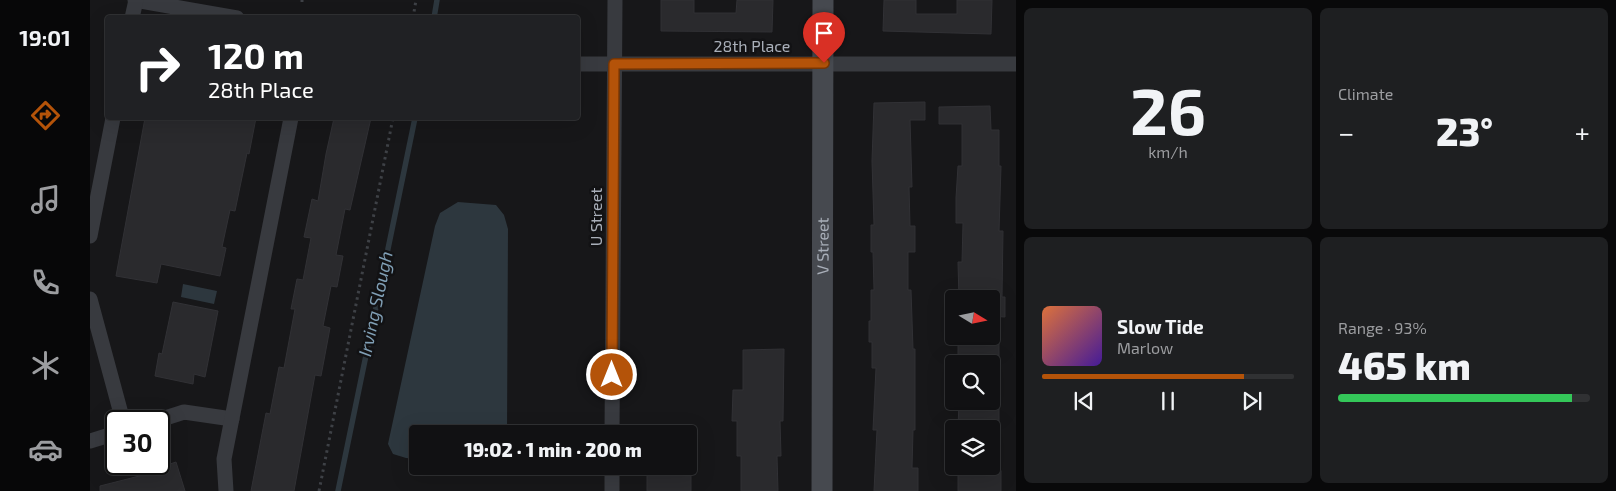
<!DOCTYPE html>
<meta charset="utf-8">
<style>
:root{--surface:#111113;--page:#1e1f21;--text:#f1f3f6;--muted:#9c9da0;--line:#303133;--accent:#b45309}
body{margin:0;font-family:"Exo 2",sans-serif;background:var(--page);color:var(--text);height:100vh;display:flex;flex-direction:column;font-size:19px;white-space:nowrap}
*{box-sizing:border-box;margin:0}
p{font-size:16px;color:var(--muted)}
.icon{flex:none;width:28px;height:28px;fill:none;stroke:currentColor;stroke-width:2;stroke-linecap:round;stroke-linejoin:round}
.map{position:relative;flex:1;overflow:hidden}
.details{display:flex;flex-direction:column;gap:8px;padding:8px;background:#09090a;width:600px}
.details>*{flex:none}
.hud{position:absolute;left:15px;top:15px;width:475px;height:105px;border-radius:5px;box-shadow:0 5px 20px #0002,0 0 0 1px var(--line);background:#202124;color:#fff;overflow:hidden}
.needle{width:32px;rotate:100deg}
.buttons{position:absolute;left:855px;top:290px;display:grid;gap:10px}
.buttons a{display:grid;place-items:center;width:55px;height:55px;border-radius:5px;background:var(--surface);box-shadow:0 5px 20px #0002,0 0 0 1px var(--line);font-size:25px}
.speed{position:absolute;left:15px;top:410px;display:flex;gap:10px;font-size:25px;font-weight:700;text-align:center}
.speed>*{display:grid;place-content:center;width:65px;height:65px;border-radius:50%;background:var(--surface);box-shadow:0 5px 20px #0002,0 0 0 1px var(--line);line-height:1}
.speed .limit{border:2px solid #111;border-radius:8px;background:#fff;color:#111}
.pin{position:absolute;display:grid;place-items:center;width:42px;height:42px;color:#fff;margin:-51px -21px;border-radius:50% 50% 50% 0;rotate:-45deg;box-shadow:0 0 5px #0007}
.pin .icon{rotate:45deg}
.me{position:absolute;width:55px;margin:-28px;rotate:0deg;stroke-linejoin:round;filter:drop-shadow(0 0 4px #0008)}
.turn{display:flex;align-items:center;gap:18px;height:105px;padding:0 20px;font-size:22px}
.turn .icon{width:65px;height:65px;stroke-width:2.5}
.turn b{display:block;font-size:35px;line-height:42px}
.big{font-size:38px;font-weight:800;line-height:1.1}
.details .widget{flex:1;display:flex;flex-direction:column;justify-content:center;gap:8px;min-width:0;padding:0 18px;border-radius:8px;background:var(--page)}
.details .dial{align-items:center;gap:0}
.dial b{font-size:65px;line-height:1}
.song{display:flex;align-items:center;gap:15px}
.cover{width:60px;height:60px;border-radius:8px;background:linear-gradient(135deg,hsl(20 70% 55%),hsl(260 70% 35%))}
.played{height:5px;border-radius:2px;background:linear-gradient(90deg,var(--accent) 80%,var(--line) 80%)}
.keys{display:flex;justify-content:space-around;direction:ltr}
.heat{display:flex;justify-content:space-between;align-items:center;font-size:28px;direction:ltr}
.charge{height:8px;border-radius:4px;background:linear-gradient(90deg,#34c759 93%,var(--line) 0)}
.details .tiles{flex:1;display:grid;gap:8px;grid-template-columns:repeat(2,1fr)}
.trip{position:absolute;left:319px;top:425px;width:288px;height:50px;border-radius:5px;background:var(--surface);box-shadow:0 5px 20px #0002,0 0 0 1px var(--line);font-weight:800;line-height:50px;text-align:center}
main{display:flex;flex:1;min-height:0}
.menu{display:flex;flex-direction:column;width:90px;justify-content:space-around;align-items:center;background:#070708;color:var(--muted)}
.menu .icon{width:35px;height:35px}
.menu .active{color:var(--accent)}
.menu b{font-size:22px;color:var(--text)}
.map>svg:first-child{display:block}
</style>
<main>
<nav class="menu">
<b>19:01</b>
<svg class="icon active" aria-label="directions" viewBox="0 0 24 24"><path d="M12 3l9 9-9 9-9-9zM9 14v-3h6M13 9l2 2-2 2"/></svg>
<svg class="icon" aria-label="music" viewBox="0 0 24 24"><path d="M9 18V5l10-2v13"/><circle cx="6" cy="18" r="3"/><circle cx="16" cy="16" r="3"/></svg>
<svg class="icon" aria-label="phone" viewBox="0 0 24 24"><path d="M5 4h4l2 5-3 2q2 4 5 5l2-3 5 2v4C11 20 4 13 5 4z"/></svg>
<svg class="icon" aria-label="climate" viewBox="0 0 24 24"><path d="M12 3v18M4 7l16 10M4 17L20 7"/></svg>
<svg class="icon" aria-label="car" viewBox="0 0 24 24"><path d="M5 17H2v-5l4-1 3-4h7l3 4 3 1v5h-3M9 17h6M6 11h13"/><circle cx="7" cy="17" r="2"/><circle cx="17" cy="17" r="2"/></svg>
</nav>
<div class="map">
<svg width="926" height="491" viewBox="0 0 926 491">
<rect width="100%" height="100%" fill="#171719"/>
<g fill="#2d373e">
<path d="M368,202L406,205L414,215L418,229L417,434H328L327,459L316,458L303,454L298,444L345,226L350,213Z"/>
<path d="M93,284L127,291L124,304L91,297Z"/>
</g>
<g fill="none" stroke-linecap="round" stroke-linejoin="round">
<g stroke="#2d373e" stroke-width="5.5">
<path d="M344,18L347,0"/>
<path d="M248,491L325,118"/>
</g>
</g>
<g fill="#2a2a2d" stroke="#313135">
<path d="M571,0H604V13H646L647,0H683L682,32L571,31Z"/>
<path d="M794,0H826V14H867V0H902L901,34L793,31Z"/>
<path d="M835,102V120H820L822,187H819L820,226H825V252H818V290H821L823,349H825V430H823L822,468H828V491H784L787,430H783L786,368H782V342H779V321H781V290H784L783,252H781V225H784L782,161L784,103Z"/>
<path d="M900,106L901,130H909V166H911L909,231H913L912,297H915V317L901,316V299H869L868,262H872L873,223H866V198L868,166H872V124H849V107Z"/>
<path d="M55,118H166L159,154L157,153L145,211L140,210L132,247L136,248L130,276L71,264L67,283L26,276Z"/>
<path d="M244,118H281L260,210L255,209L246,255L253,256L247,287L241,286L233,326L240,328L231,376L225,375L204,491H161L176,413L180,414L189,367L194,368L205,309H201L207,279L213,280L221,238L214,237L222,199L228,201L236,154Z"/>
<path d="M83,302L128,311L115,377L104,374L103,384L65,376L69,353L72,354Z"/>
<rect x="868" y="336" width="41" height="28"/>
<path d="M694,349L693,421H690L691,456H687L688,491H651V456H647V421H642L643,390H653V350Z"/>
<path d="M869,401H909V429H868Z"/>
<path d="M86,462L95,491H10V486L65,472V469Z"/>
<path d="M601,469V491H557V470Z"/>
<rect x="868" y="471" width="43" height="20"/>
</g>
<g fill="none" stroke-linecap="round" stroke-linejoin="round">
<g stroke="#3e4146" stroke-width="3" stroke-dasharray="2.5 4" stroke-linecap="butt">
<path d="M212,2V0"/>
<path d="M323,18L326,0"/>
<path d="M229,491L303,118"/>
</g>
<g stroke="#383a3f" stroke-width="15">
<path d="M45,0L147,18"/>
<path d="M42,18L46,0"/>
<path d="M488,64H926"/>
<path d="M0,236L23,118"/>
<path d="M0,299L33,421"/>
<path d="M66,421L94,412L142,419"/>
<path d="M522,434L525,0"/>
<path d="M0,441L26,433"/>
<path d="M136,491L134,459L201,118"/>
<path d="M522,491V466"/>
</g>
<path stroke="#46494f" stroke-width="21" id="s1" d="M732,491L733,0"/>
</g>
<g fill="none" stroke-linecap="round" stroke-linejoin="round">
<defs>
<path id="route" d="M522,375L524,64L734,63"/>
</defs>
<use href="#route" stroke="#753606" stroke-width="12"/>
<use href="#route" stroke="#b45309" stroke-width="9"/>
</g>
<g text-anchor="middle" stroke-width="5" stroke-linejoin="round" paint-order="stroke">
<g font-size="16" fill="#a9afb9" stroke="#121214">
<text x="662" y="52">28th Place</text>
<text transform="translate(506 217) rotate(-90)" y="6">U Street</text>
<text dy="6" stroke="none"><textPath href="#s1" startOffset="245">V Street</textPath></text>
</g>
<g font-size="18" font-style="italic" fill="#809fb5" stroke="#121214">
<text transform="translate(286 304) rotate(-78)" y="6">Irving Slough</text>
</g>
</g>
</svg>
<div class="buttons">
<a><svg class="needle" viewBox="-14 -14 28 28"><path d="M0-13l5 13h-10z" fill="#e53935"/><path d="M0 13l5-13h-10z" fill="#9c9da0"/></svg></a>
<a><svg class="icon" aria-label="search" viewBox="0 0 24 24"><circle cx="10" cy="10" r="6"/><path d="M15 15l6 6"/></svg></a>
<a><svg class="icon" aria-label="layers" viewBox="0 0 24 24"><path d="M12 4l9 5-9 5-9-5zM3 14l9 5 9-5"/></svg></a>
</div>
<div class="speed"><div class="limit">30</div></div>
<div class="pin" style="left:734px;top:63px;background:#d93025"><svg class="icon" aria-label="arrive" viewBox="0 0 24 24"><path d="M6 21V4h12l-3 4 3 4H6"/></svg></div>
<svg class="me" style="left:522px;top:375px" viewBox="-20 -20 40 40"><circle r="17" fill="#b45309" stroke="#fff" stroke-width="3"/><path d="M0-11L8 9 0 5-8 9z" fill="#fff"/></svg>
<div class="trip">19:02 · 1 min · 200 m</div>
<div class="hud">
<div class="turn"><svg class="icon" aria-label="right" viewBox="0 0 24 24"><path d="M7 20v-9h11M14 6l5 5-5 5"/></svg><div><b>120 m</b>28th Place</div></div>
</div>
</div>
<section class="details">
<div class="tiles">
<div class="widget dial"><b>26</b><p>km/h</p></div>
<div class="widget"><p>Climate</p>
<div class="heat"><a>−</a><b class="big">23°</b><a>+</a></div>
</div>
<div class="widget">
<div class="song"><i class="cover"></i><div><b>Slow Tide</b><p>Marlow</p></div></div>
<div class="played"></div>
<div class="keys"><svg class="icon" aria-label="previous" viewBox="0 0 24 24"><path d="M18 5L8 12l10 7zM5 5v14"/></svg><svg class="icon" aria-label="pause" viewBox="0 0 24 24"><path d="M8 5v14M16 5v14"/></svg><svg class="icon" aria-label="next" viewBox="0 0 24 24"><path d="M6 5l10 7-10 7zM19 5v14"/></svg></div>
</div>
<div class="widget"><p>Range · 93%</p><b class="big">465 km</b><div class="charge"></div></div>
</div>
</section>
</main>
